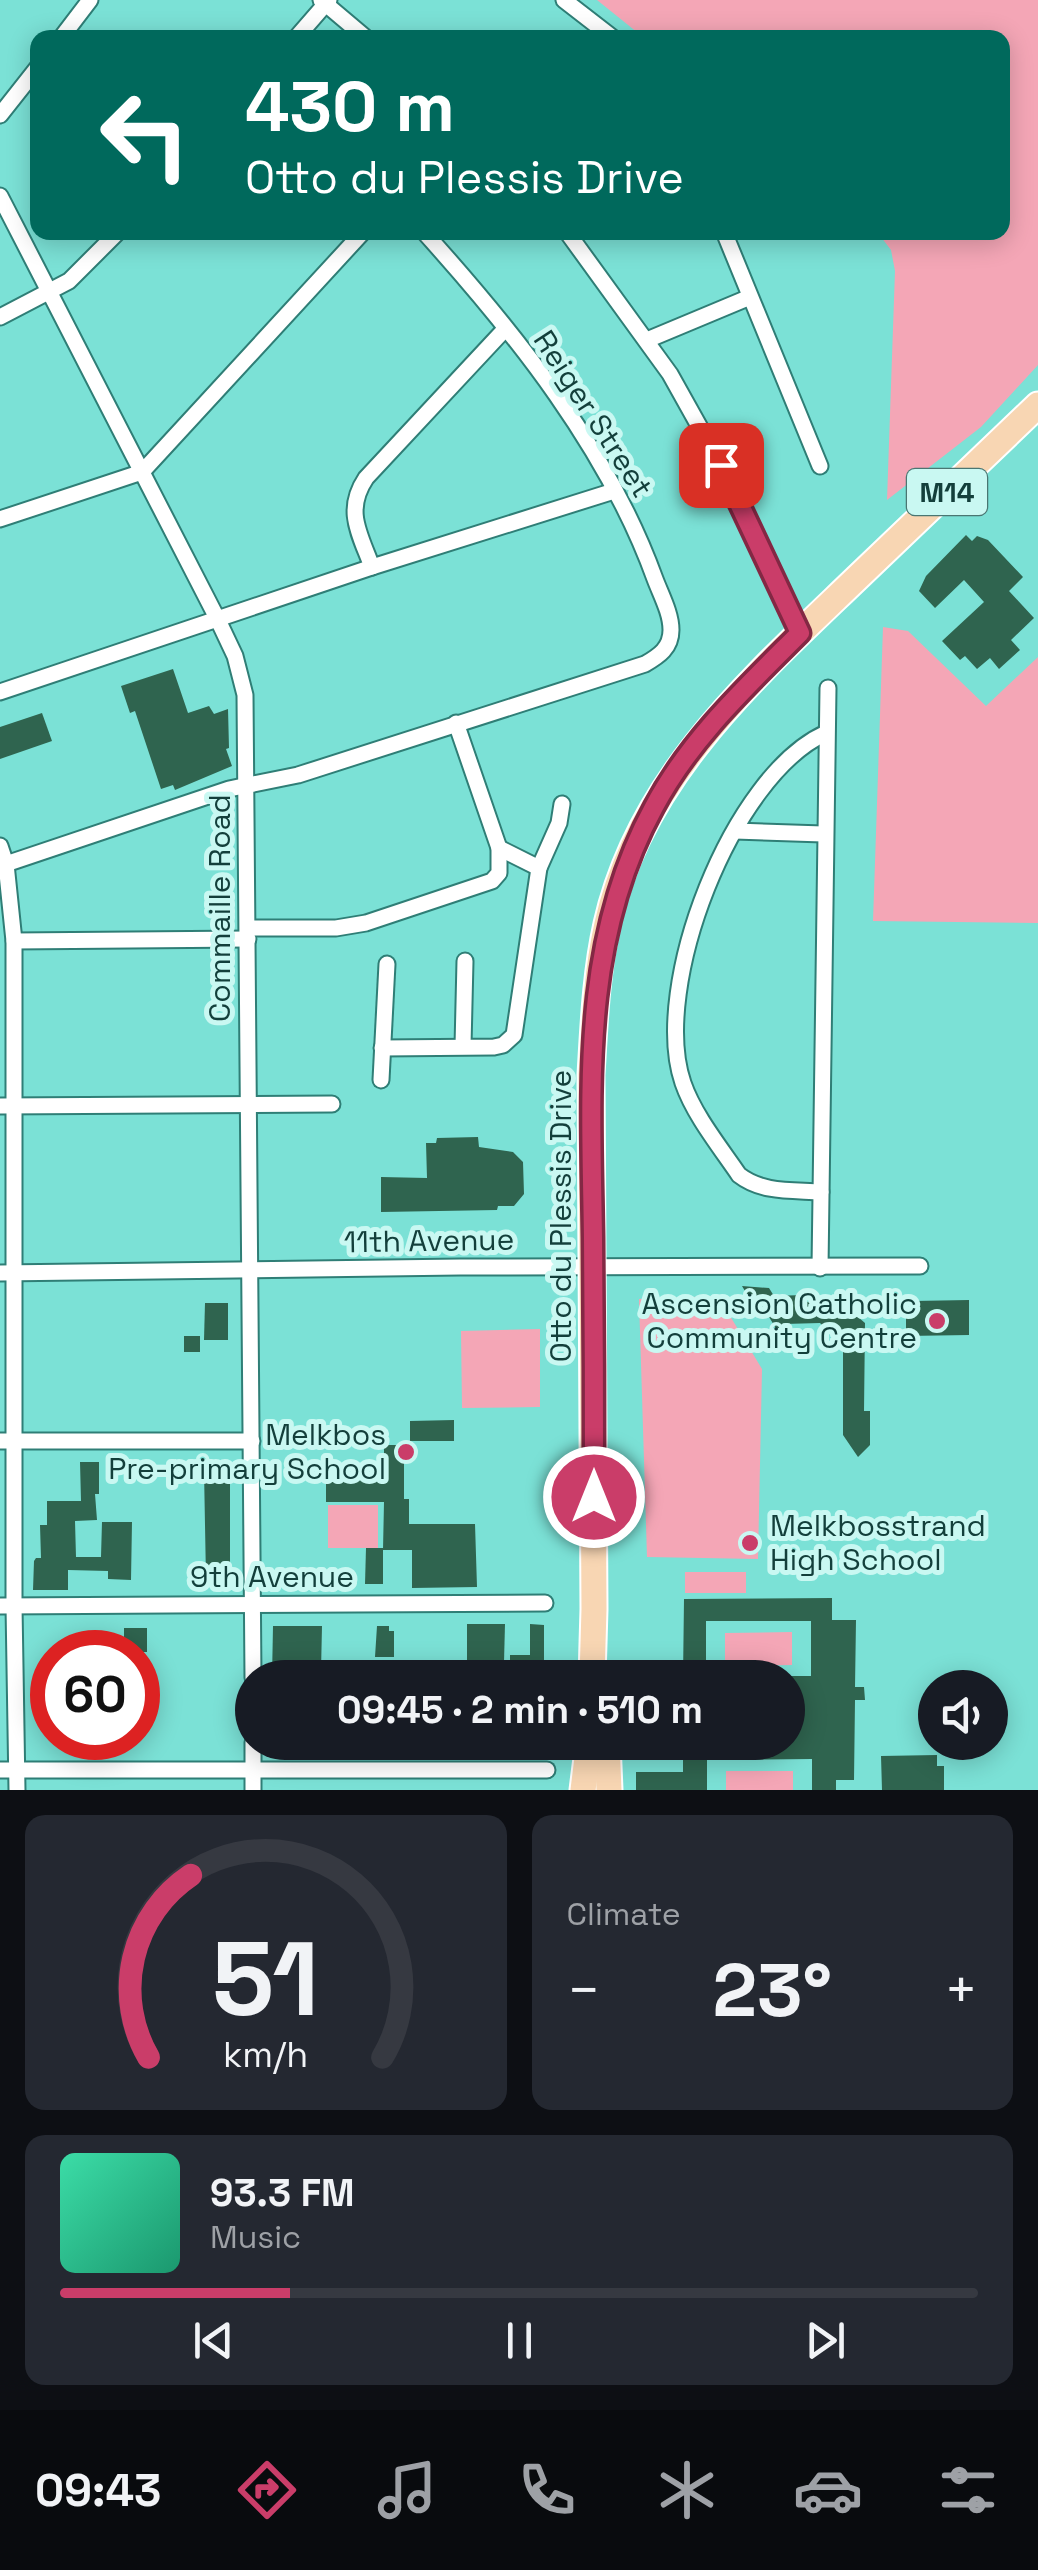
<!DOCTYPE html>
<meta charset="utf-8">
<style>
:root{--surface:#171b24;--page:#242831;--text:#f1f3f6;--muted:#9ea1a6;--line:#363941;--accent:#ca3d69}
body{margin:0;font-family:"Space Grotesk",sans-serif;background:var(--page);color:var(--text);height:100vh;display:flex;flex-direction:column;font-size:38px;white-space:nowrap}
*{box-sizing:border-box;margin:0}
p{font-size:32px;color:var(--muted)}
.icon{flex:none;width:55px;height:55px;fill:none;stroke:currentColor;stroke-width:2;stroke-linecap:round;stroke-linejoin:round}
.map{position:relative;height:1790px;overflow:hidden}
.details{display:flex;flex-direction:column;gap:25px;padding:25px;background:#0d0f14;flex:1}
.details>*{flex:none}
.guide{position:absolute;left:30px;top:30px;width:980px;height:210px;border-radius:20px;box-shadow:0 5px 25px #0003;background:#00695c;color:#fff;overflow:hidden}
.fabs{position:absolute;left:918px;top:1670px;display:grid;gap:20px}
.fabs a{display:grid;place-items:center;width:90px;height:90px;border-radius:50%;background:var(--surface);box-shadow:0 5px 25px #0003;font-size:50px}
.speed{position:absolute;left:30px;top:1630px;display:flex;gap:20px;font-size:50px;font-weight:700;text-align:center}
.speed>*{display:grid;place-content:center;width:130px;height:130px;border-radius:50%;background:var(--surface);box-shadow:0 5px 25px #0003;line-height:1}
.speed .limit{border:15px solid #d22;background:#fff;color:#111}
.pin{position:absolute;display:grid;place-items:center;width:85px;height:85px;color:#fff;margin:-42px;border-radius:20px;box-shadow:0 5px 15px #0006}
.me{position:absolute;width:110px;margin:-55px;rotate:0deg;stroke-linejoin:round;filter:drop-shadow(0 0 8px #0008)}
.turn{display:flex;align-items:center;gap:35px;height:210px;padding:0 50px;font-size:45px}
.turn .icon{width:130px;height:130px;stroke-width:2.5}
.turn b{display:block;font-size:70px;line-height:85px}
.big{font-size:75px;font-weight:800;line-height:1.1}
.details .tile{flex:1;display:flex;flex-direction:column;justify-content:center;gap:15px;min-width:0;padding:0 35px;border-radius:20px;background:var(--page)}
.details .dial{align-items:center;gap:0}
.dial svg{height:260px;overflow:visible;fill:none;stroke:var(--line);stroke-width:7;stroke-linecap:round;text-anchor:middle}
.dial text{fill:var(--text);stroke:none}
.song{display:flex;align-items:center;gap:30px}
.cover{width:120px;height:120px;border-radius:15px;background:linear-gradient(135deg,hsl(160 70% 55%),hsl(160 70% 35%))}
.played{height:10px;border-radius:5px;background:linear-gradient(90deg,var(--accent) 25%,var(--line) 25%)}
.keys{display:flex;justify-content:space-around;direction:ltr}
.heat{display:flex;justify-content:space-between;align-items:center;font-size:55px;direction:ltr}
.details .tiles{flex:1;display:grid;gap:25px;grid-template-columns:1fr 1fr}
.tile:last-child{grid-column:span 2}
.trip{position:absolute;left:235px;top:1660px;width:570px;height:100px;border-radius:50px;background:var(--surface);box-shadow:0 5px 25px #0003;font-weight:800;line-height:100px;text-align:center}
.dock{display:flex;height:160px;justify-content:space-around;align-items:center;background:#090b0e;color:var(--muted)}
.dock .icon{width:70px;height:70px}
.dock .current{color:var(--accent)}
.dock b{font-size:45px;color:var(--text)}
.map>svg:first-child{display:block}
</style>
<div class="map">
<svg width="1038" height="1790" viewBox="0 0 1038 1790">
<rect width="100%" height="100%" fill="#7be1d6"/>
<g fill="#f4a6b6">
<path d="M597,0H1038V365L981,427L887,500L895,271L891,250L878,233L1002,232V38L643,37Z"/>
<path d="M883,627L908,631L986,706L1038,657V923L873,921Z"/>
<path d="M718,1296L762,1369L758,1559L647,1557L639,1299Z"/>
<path d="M540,1329V1407L462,1408L461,1331Z"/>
<rect x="328" y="1505" width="50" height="43"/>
<rect x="685" y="1572" width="61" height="21"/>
<path d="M792,1632V1665L725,1666V1633Z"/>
<rect x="726" y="1771" width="67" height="19"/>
</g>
<g fill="#2f644f">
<path d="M966,535L972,541L977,536L988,540L1023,577L1009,591L1034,618L1011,640L1020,650L999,669L990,658L977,669L965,656L960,660L942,641L984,602L964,580L935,608L919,591L926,576Z"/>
<path d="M173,669L188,713L209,706L214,714L228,709L229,748L226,749L232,766L175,790L173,785L161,789L135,711L130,713L121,686Z"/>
<path d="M42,713L52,741L0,759V727Z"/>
<path d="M478,1137L479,1147L513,1152L523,1162L524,1194L514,1206H498L497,1210L381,1212V1177L427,1178L426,1143H436L437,1138Z"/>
<path d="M742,1286L769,1288L774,1296L803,1295V1302L843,1301L849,1308L855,1302L864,1311L858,1317L865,1323L864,1411H870V1445L858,1457L843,1435V1346L820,1323L784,1324L777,1330L758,1299L752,1303Z"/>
<path d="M969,1300V1335L906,1336V1307H913V1301Z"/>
<path d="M205,1303H228V1340H204Z"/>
<rect x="184" y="1336" width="16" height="16"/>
<path d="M454,1420V1441H410V1421Z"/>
<path d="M384,1445H404V1499H409V1524H475L477,1587L412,1588V1550H383L384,1502H326V1476H384Z"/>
<path d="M80,1462H99V1494H95L97,1520L75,1521L76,1557H101L102,1522H132L131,1580L108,1579V1571L68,1570V1590H33L34,1561L36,1558H41L40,1525H47V1501H81Z"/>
<path d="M212,1462H230V1580L227,1582L206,1579L204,1470H212Z"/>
<path d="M366,1548H383V1584H365Z"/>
<path d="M832,1598V1620H856L855,1687H864L865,1700H855L854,1780H836V1790H812V1759L707,1760V1790H636V1772H683V1742H788V1676H811V1621H706V1678H683L684,1599Z"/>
<path d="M467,1624H505L504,1662H467Z"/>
<path d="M530,1624L544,1625V1675H510V1655H530Z"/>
<path d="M273,1626H322L321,1671H291V1678H272Z"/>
<path d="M377,1626H389V1631H394V1657H375Z"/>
<rect x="124" y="1628" width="23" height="24"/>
<path d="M937,1755V1766H944V1790H882L881,1756Z"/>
</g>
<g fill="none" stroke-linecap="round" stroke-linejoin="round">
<defs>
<g id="minor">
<path d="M321,0L366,38"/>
<path d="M564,0L613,38"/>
<path d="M61,38L90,0"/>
<path d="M296,38L329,0"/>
<path d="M0,115L38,67"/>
<path d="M0,196L218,620L235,656L245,695L253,1678"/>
<path d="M567,232L670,374L737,494L800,633"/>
<path d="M724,232L820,466"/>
<path d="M0,317L69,281L118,232"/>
<path d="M647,340L750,297"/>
<path d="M0,519L142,472L363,232"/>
<path d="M372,567C360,534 344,511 366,478L505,329"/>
<path d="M0,692L372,567L614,491"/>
<path d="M735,831L823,834"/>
<path d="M0,846L6,864L14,941V1606L17,1790"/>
<path d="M499,848L539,868"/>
<path d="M0,866L229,789L298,775L645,664C659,656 671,648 671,630C671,613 661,595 655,579C608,449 516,334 424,232"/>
<path d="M248,928H336L366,923L492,881L499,873V848L456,723"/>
<path d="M14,941L248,939"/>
<path d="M463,1046L465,961"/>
<path d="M382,1048L494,1047L503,1045L514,1035L539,868L559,823L562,804"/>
<path d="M381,1080L387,964"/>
<path d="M0,1106L332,1104"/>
<path d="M821,1192C792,1190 762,1193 739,1175C720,1147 694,1115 683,1083C650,987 732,775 826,733"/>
<path d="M820,1268L828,688"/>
<path d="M0,1273L460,1267L920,1266"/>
<path d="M0,1441H252"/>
<path d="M0,1606L545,1603"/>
<path d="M253,1742V1790"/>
<path d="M0,1770H547"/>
</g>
<g id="primary">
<path d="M592,1678L594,1609L591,1075C594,1024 596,973 607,924C640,777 754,677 857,578C917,520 978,463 1038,405"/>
<path d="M607,1742L609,1790"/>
<path d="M583,1790L589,1742"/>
</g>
</defs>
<use href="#minor" stroke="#2f7e76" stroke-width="19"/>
<use href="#primary" stroke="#fff" stroke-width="29"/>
<use href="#minor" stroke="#fff" stroke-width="15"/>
<use href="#primary" stroke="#f8d6b3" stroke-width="25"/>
</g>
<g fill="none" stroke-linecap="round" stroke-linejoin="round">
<defs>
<path id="route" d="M594,1497C594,1411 594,1324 593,1238C591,1090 580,942 654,807C690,739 746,687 800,633L721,465"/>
</defs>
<use href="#route" stroke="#832844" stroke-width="25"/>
<use href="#route" stroke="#ca3d69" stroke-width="18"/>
</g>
<g fill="#ca3d69" stroke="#c9f8f2" stroke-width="4">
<circle cx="937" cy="1321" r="10"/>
<circle cx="406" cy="1452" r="10"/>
<circle cx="750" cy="1543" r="10"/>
</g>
<g text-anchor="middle" stroke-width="10" stroke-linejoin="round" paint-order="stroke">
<rect fill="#c9f8f2" stroke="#4a7672" stroke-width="2.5" x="907" y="469" width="80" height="46" rx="8"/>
<g font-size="28" font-weight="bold" fill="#133f3b">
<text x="947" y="502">M14</text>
</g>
<g font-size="30" fill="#133f3b" stroke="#c9f8f2">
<text transform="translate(593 414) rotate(57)" y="10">Reiger Street</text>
<text transform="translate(220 908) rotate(-90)" y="10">Commaille Road</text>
<text transform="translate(561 1216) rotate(-90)" y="10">Otto du Plessis Drive</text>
<text transform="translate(429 1241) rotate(-1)" y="10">11th Avenue</text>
<text x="272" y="1587">9th Avenue</text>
</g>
<g font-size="30" fill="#133f3b" stroke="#c9f8f2" text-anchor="end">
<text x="917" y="1314">Ascension Catholic<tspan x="917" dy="34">Community Centre</tspan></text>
<text x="386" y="1445">Melkbos<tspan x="386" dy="34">Pre-primary School</tspan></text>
<text x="770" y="1536" text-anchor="start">Melkbosstrand<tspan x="770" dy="34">High School</tspan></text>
</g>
</g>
</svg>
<div class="fabs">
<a><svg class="icon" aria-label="sound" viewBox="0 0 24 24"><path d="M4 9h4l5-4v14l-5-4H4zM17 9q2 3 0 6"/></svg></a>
</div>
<div class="speed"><div class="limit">60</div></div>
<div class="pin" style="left:721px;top:465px;background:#d93025"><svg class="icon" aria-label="arrive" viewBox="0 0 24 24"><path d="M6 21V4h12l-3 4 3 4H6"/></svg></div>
<svg class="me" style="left:594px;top:1497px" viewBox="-20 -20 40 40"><circle r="17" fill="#ca3d69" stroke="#fff" stroke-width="3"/><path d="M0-11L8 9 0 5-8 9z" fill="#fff"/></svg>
<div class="trip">09:45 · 2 min · 510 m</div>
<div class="guide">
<div class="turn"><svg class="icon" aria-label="left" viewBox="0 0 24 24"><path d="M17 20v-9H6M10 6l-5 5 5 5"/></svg><div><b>430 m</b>Otto du Plessis Drive</div></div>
</div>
</div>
<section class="details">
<div class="tiles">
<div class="tile dial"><svg viewBox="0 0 100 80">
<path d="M14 69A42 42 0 1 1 86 69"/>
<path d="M14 69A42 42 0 0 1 27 13" stroke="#ca3d69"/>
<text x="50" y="56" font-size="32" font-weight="700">51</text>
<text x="50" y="72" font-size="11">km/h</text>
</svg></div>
<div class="tile"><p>Climate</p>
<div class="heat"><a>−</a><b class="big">23°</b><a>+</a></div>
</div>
<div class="tile">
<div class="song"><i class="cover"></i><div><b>93.3 FM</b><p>Music</p></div></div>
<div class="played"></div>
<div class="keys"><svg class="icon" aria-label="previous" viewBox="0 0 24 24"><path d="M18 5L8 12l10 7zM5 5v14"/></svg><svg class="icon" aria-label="pause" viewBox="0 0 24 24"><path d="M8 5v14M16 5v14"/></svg><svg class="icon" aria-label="next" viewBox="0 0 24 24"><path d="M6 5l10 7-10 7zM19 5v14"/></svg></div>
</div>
</div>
</section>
<nav class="dock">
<b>09:43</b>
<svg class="icon current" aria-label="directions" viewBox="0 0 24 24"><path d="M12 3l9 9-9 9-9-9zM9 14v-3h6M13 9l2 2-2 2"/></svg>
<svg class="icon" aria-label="music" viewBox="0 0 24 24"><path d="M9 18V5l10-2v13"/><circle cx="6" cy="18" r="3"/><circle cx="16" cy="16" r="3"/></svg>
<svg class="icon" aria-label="phone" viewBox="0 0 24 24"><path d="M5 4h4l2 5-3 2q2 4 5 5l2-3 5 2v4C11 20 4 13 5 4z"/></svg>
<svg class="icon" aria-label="climate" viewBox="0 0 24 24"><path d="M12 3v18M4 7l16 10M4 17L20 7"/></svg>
<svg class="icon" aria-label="car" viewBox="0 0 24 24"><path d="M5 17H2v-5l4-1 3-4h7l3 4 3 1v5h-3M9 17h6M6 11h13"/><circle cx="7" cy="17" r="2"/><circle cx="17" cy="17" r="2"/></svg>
<svg class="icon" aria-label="filters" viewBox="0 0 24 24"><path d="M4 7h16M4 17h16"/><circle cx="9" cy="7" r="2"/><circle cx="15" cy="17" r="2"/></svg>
</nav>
